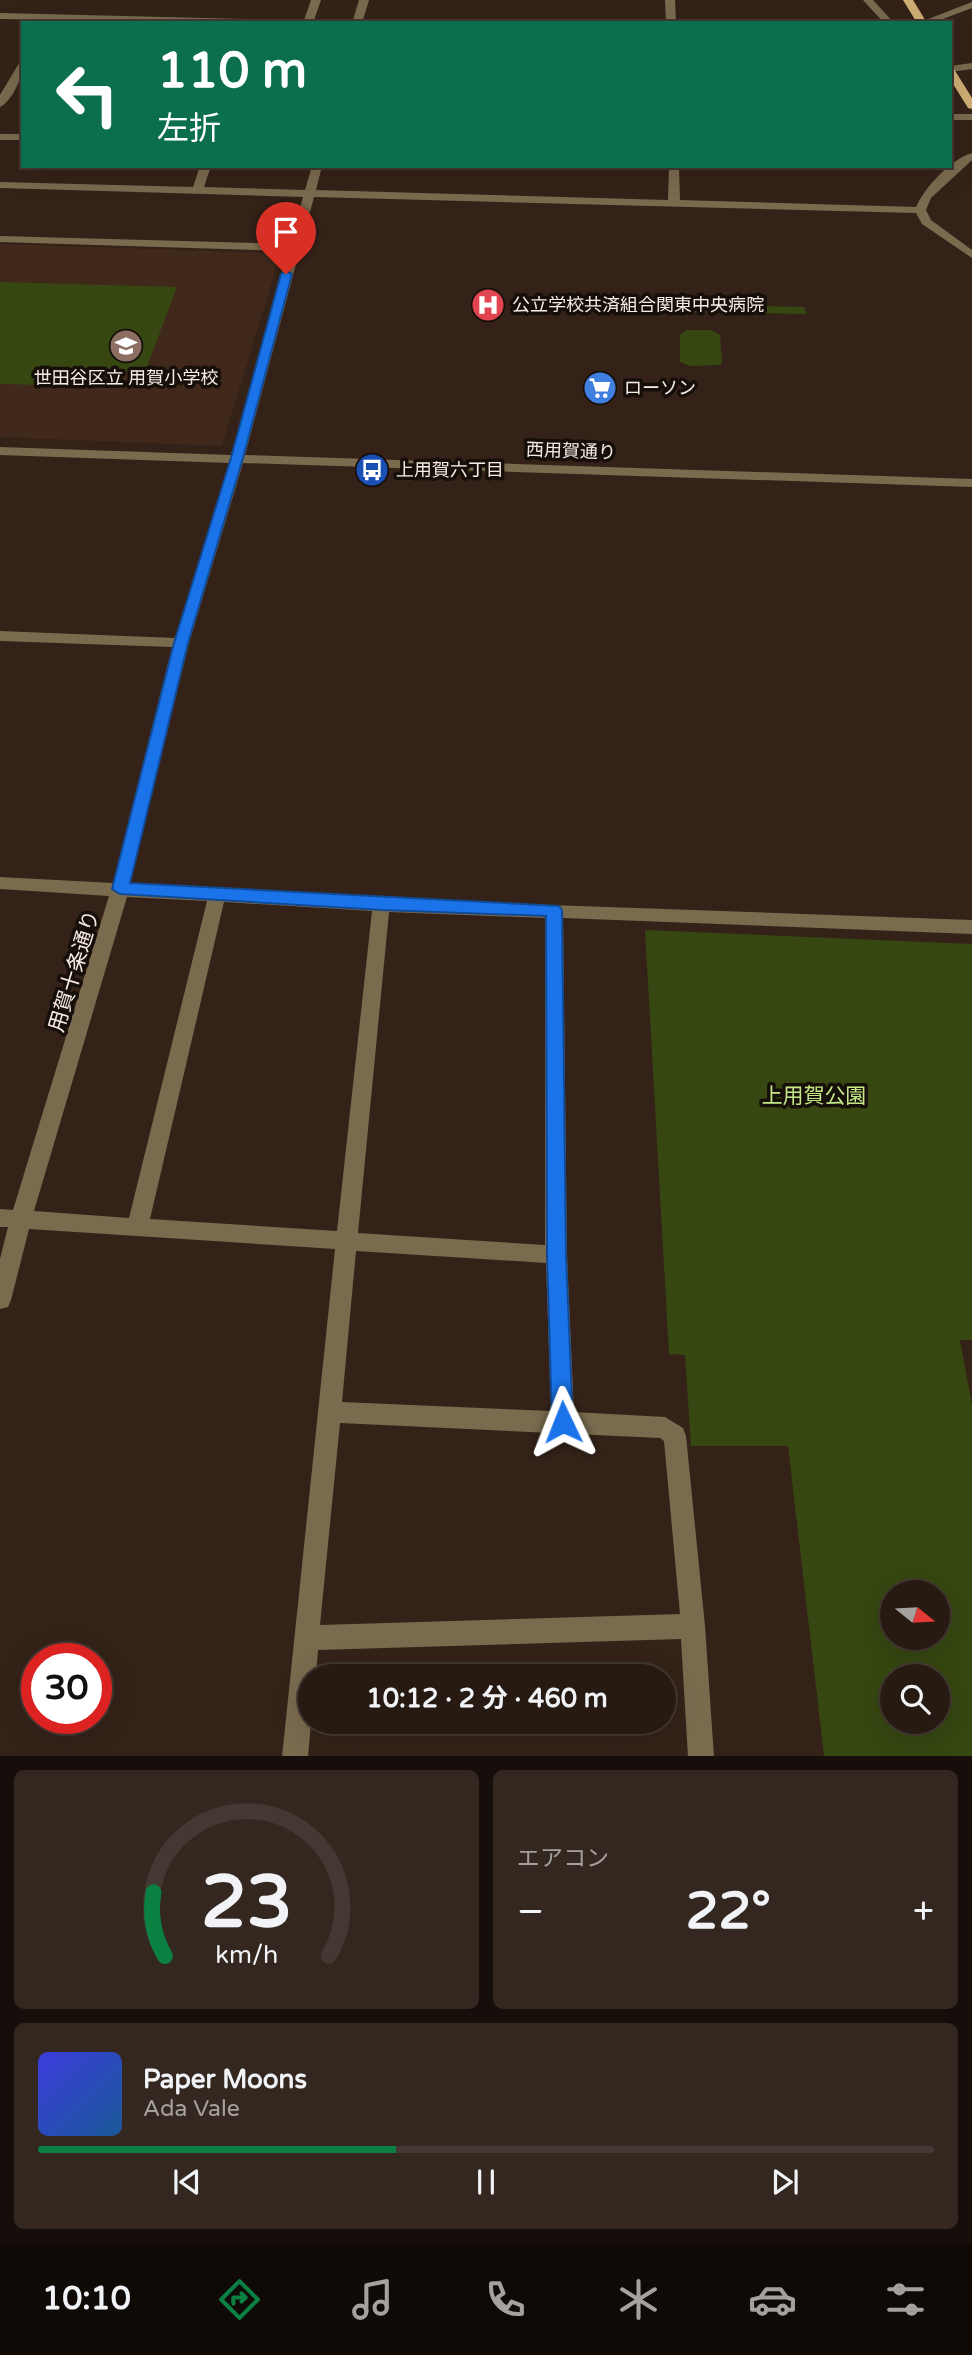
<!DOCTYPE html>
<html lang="ja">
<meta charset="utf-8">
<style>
:root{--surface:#271a12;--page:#332720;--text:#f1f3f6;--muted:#a4a19f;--line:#433832;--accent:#0b8043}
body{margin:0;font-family:"Varela Round","Noto Sans JP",sans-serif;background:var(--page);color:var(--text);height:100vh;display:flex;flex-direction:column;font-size:26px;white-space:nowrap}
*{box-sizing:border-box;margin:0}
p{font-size:23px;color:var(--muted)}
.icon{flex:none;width:38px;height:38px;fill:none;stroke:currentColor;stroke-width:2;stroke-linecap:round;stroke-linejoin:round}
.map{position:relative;height:1756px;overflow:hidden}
.drawer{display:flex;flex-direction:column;gap:14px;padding:14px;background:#150e0a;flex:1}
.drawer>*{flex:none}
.top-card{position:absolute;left:21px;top:21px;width:931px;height:147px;border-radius:0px;box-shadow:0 7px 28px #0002,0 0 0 2px var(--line);background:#0b6e4f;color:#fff;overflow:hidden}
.needle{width:46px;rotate:108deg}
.controls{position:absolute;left:880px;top:1580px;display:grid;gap:14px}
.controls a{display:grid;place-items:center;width:70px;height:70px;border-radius:50%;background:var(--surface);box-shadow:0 7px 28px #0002,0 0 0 2px var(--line);font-size:35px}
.speed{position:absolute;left:21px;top:1643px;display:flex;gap:14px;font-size:35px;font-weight:700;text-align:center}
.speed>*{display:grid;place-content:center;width:91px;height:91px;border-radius:50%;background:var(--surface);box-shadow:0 7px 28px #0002,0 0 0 2px var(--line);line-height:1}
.speed .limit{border:10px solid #d22;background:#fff;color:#111}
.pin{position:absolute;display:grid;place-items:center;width:60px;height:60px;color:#fff;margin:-72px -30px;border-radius:50% 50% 50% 0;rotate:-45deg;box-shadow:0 0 7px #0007}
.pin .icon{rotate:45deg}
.me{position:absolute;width:77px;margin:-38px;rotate:358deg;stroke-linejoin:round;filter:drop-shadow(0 0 5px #0008)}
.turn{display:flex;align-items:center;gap:24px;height:147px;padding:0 21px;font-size:32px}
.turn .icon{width:91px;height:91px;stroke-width:2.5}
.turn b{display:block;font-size:49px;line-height:60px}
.big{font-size:52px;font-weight:700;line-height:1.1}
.drawer .widget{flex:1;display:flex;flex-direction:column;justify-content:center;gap:10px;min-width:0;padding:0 24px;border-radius:10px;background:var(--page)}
.drawer .dial{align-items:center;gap:0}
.dial svg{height:182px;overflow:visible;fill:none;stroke:var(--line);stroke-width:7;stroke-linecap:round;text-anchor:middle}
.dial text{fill:var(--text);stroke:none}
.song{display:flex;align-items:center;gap:21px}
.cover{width:84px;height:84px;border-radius:10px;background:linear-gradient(135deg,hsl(240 70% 55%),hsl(210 70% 35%))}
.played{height:7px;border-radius:4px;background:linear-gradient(90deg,var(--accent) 40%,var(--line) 40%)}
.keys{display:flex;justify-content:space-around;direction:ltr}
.heat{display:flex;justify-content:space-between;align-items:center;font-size:38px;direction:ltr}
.drawer .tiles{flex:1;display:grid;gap:14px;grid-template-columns:1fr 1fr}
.widget:last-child{grid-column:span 2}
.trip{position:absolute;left:298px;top:1664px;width:378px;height:70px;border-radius:35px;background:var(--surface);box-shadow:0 7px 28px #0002,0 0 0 2px var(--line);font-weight:700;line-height:70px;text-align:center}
.menu{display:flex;height:112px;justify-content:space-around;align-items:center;background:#100a07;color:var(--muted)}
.menu .icon{width:49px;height:49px}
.menu .current{color:var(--accent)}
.menu b{font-size:32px;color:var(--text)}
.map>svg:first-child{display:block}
</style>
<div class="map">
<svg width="972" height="1757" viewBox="0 0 972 1757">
<rect width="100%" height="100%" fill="#342218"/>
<path fill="#40291b" d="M0,244L273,253L280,255L222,446L0,437Z"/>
<g fill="#364711" fill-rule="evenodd">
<path d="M0,282L177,287L145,372L53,369L45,385L0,384Z"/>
<path d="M667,304L804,307L807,314L670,312Z"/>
<path d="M686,330H711L720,335L722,362L720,365L690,366L680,362V335Z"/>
<path d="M645,930L972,944V1340H960L972,1405V1756H824L788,1446H691L685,1355L669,1354ZM892,1592H938V1638H892ZM892,1676H938V1722H892Z"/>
</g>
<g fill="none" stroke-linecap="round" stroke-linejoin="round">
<g fill="#7a6b4f" fill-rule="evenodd">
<path d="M311,0H321L313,23H303Z"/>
<path d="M359,0H369L362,23H352Z"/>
<path d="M665,0H675L676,23H666Z"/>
<path d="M863,0H873L894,23H884Z"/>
<path d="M972,2V8L932,23H918Z"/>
<path d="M0,13L292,20L297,23L0,19Z"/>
<path d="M23,62C23,76 13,100 0,107V95L18,65Z"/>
<path d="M972,63V69L950,72V66Z"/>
<rect x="950" y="114" width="22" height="6"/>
<rect x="0" y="134" width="23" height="6"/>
<path d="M972,153V160L931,198L926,210L931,220L972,250V258L922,224L916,213L314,197L245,455L972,479V487L243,463L189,643L130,884L382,899L972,920V934L563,918L567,1255L574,1412L665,1417L683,1428L686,1436L705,1626L714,1757H688L681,1639L318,1650L316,1676H310L311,1722L308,1757H282L335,1249L29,1229L11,1300L8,1307L0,1309V1259L8,1227H0V1209L13,1210L109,896L0,889V877L113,883L172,647L0,641V631L175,638L229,463L0,455V447L231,455L288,251L0,242V236L290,244L303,197L0,188V182L193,187L200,166H211L204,187L305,190L312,166H322L316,190L668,200L669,166H679L680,200L916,207C925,187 951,159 972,153ZM127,897L207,901L129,1218L34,1211ZM224,902L372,911L337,1231L150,1219ZM389,912L545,918V1245L358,1233ZM356,1251L546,1263L551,1411L342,1402ZM340,1423L660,1438L664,1441L680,1614L320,1625Z"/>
</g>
<g fill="#ceae74" fill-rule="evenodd">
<path d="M903,0H913L927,23H917Z"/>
<path d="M950,68L954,69L972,98V109L968,108L950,79Z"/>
</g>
</g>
<path fill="#1a73e8" stroke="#114b97" stroke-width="2" d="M286,271L292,274L243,458L188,643L130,883L559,906L562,910L566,1255L573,1422L570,1429L563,1432L555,1429L552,1422L547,1255L546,916L382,910L120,894L112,889L174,643L231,458L281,274Z"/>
<defs>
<symbol id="hospital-disc" viewBox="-11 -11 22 22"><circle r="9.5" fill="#e0444e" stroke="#160e09"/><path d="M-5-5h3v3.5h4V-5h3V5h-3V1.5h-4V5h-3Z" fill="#fff"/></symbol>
<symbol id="school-disc" viewBox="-11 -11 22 22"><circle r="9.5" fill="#8d6e63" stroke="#160e09"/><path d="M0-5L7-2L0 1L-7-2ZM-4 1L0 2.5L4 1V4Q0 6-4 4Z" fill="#fff"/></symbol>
<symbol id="supermarket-disc" viewBox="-11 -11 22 22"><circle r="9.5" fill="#3f7fe0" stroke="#160e09"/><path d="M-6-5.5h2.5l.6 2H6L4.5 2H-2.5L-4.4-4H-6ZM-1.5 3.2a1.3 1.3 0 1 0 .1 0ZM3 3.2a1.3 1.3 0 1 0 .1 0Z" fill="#fff"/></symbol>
<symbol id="bus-disc" viewBox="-11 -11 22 22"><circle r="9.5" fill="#1a4fb4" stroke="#160e09"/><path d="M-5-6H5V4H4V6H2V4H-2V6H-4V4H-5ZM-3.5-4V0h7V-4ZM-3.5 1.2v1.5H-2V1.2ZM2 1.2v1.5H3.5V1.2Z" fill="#fff"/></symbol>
</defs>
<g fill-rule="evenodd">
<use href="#hospital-disc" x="469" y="286" width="38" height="38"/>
<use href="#school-disc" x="107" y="327" width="38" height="38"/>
<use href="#supermarket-disc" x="581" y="369" width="38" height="38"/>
<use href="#bus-disc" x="353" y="451" width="38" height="38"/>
</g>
<g text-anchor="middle" stroke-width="7" stroke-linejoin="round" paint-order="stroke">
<g font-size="18" fill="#f7ebe4" stroke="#160e09" text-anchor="start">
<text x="512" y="311">公立学校共済組合関東中央病院</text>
<text x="126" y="384" text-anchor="middle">世田谷区立 用賀小学校</text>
<text x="624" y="394">ローソン</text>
<text x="396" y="476">上用賀六丁目</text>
</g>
<g font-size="18" fill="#f7ebe4" stroke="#160e09">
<text transform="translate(571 451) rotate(2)" y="6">西用賀通り</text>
</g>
<g font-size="21" fill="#f7ebe4" stroke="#160e09">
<text transform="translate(74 971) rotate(-73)" y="7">用賀十条通り</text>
</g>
<g font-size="21" fill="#c4e785" stroke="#160e09">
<text x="814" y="1103">上用賀公園</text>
</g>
</g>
</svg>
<div class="controls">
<a><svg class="needle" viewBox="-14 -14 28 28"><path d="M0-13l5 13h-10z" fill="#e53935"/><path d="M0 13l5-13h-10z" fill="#a4a19f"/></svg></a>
<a><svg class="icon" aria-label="search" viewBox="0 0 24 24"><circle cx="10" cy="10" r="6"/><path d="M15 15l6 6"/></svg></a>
</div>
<div class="speed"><div class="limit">30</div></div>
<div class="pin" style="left:286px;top:274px;background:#d93025"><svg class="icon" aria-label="arrive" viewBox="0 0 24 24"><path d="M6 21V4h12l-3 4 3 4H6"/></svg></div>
<svg class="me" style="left:563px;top:1422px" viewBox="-20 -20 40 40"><path d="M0-17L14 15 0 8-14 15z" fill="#1a73e8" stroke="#fff" stroke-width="4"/></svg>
<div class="trip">10:12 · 2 分 · 460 m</div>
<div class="top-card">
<div class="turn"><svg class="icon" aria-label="left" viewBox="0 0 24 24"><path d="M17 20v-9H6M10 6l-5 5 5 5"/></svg><div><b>110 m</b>左折</div></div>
</div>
</div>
<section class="drawer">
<div class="tiles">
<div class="widget dial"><svg viewBox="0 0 100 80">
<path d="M14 69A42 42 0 1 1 86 69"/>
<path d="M14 69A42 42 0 0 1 9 41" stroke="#0b8043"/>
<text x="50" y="56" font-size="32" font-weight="700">23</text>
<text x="50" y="72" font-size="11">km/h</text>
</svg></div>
<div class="widget"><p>エアコン</p>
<div class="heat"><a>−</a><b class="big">22°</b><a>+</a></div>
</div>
<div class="widget">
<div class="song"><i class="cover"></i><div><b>Paper Moons</b><p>Ada Vale</p></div></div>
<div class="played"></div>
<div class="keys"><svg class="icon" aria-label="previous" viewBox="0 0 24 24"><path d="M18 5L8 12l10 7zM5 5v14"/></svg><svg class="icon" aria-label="pause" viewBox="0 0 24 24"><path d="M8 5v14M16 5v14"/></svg><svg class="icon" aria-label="next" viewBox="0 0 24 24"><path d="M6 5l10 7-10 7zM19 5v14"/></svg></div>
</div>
</div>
</section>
<nav class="menu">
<b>10:10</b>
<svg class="icon current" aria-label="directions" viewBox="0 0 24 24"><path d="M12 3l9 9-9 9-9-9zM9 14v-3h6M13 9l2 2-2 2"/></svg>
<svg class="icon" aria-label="music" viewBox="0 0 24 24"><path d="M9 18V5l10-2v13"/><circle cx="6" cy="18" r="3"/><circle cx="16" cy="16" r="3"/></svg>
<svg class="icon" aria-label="phone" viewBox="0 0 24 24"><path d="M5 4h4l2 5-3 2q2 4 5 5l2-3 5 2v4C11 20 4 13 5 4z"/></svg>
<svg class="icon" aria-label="climate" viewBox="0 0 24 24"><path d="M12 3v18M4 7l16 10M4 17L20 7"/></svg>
<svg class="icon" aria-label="car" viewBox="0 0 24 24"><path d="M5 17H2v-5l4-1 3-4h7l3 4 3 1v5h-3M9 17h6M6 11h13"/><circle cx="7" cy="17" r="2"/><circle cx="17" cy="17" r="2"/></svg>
<svg class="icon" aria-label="filters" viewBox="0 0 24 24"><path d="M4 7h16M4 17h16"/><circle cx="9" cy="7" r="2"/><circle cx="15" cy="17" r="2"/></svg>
</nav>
